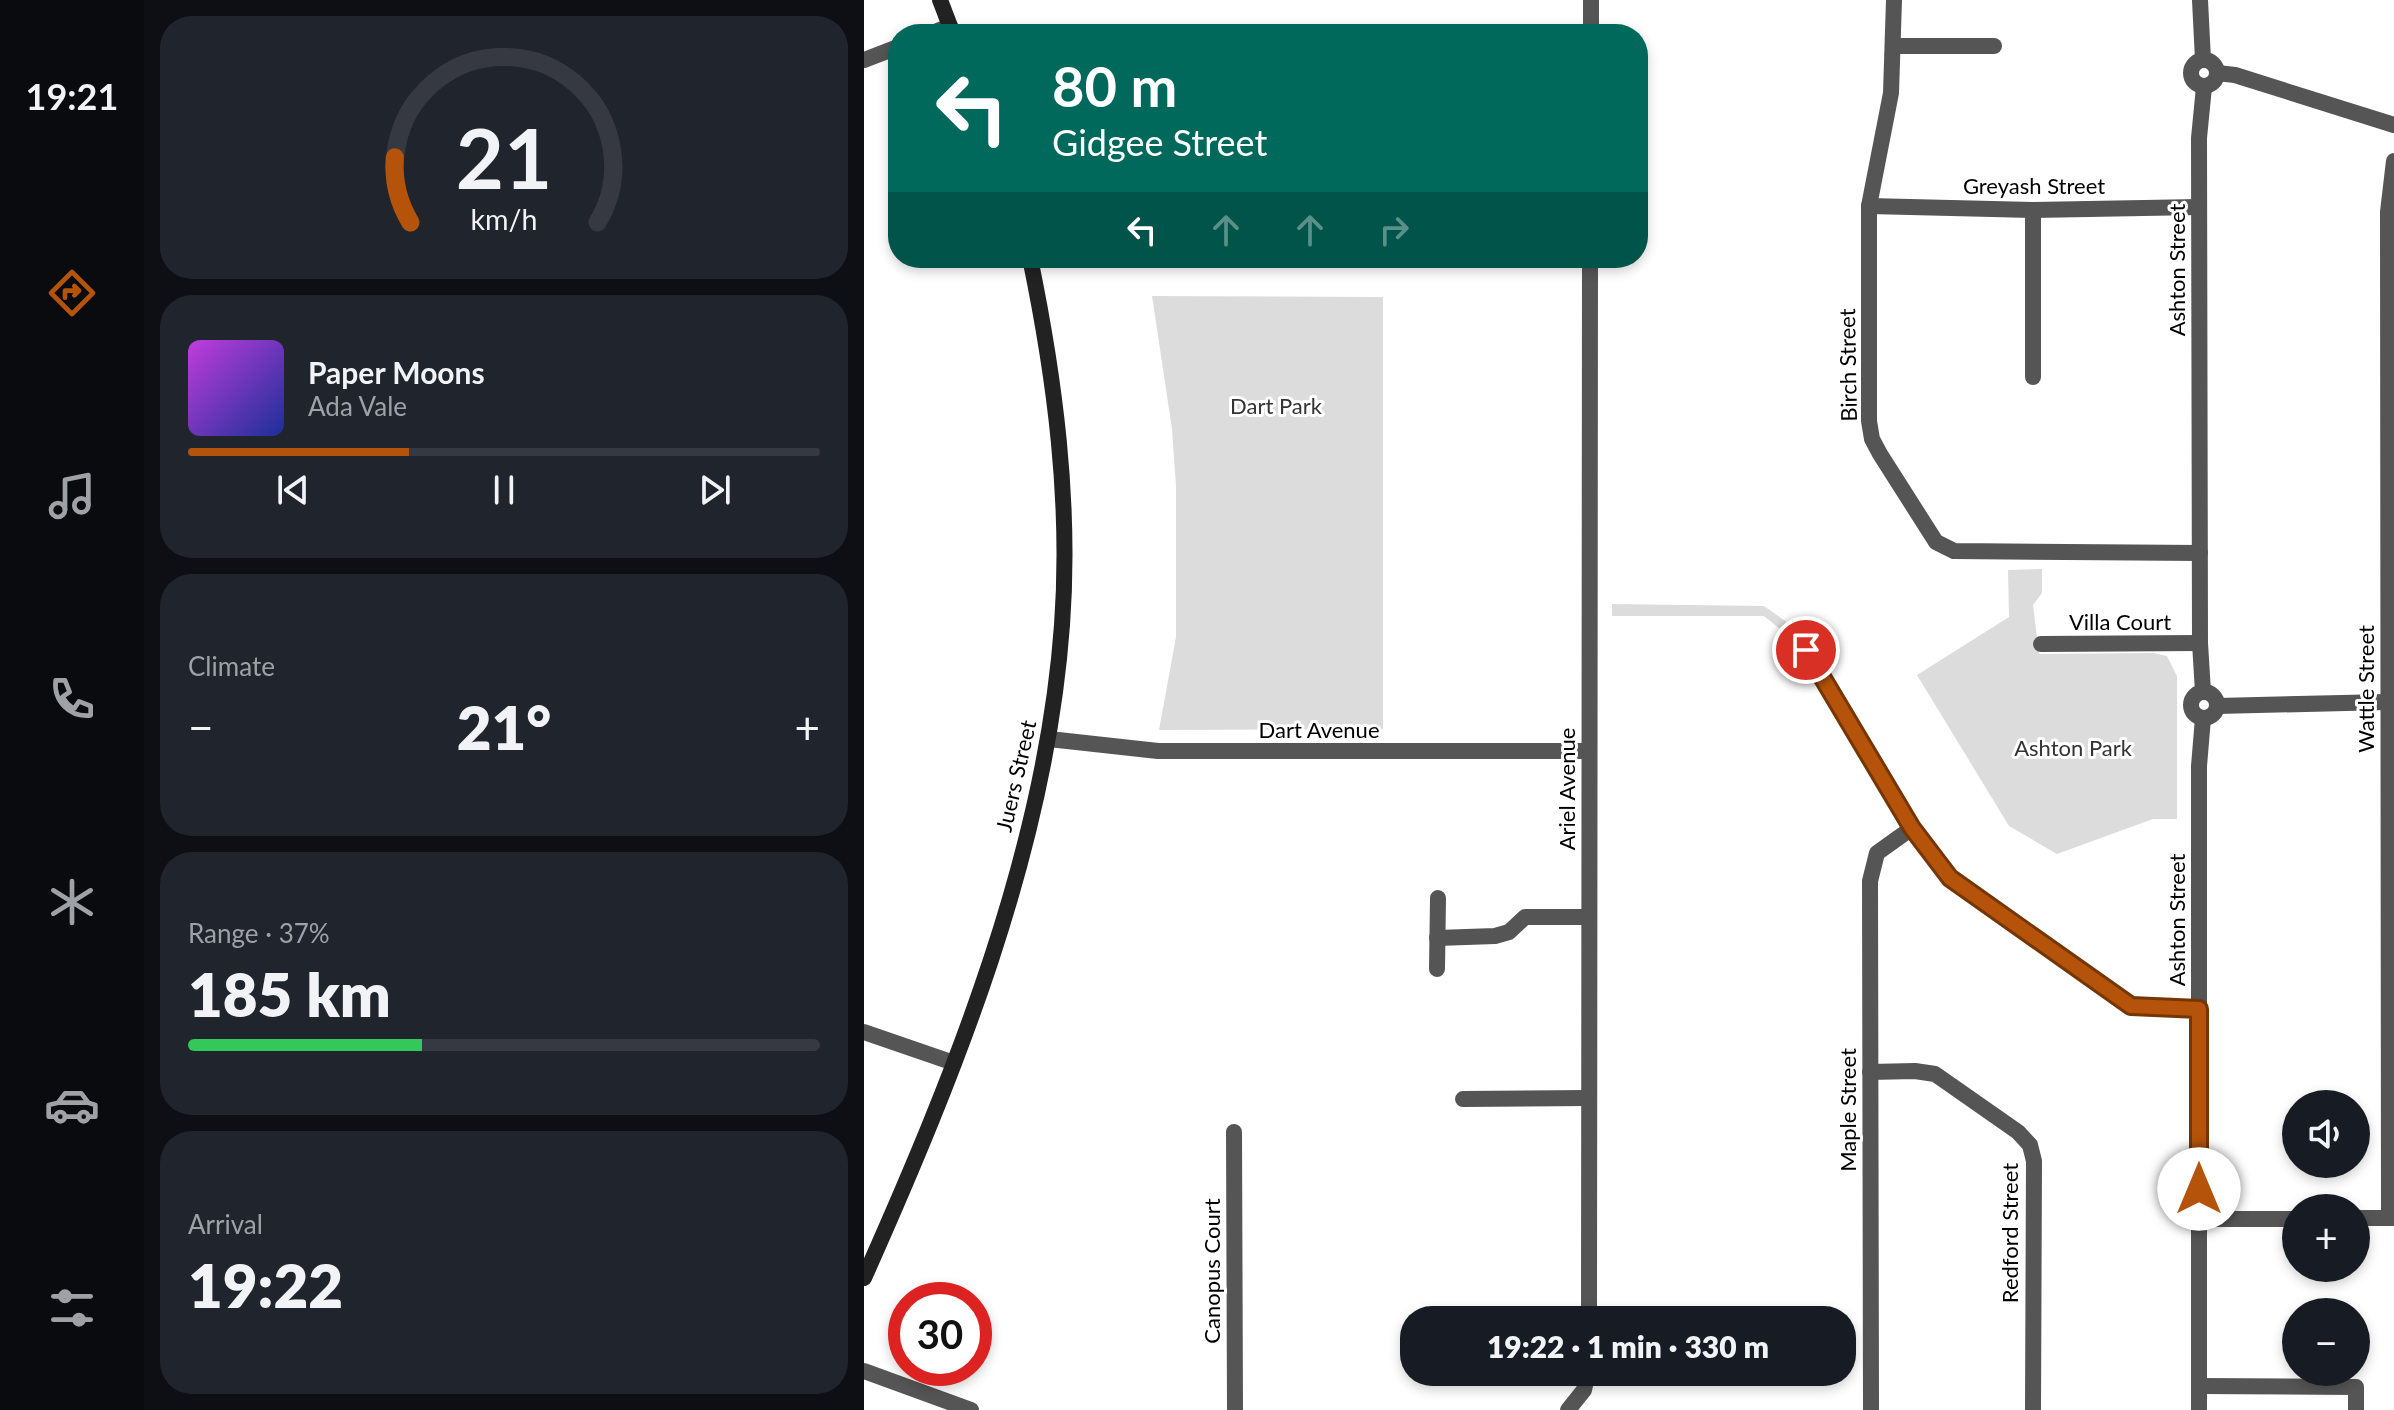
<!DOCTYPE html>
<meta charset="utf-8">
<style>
:root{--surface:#171b24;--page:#20242c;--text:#f1f3f6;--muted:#9ea1a6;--line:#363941;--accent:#b45309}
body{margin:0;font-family:Lato,sans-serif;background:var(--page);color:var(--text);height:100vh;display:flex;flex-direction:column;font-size:30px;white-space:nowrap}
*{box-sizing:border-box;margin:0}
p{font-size:26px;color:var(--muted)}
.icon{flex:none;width:44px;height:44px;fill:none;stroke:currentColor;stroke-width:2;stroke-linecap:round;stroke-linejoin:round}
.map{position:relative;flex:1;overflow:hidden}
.details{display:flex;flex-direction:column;gap:16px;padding:16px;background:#0d0f14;width:720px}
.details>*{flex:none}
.hud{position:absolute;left:24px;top:24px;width:760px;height:244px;border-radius:32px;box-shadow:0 4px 12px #0003;background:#00695c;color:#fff;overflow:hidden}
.tools{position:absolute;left:1418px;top:1090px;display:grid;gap:16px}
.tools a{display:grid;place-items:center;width:88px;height:88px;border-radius:50%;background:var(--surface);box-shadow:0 4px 12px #0003;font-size:40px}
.speed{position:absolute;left:24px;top:1282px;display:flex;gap:16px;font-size:40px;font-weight:700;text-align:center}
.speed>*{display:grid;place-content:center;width:104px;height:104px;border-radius:50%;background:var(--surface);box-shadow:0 4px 12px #0003;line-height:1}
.speed .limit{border:12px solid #d22;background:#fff;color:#111}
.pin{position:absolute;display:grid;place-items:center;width:68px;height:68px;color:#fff;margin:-34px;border:4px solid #fff;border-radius:50%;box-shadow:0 2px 8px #0007}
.me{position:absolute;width:88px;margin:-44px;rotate:0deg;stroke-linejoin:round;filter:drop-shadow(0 0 6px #0008)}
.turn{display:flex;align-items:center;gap:28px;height:168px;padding:0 32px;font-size:36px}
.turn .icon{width:104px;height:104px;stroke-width:2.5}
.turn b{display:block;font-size:56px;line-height:68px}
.lanes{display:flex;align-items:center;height:76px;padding:0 32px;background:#0003;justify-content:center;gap:40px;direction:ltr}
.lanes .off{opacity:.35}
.big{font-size:60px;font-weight:800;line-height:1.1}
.details .tile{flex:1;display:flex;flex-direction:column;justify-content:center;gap:12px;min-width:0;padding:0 28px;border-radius:32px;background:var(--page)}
.details .dial{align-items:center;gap:0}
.dial svg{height:208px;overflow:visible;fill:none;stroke:var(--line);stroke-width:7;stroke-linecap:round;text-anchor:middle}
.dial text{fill:var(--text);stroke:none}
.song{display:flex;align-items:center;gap:24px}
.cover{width:96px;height:96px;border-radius:12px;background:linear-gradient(135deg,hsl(290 70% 55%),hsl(230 70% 35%))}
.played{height:8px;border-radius:4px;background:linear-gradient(90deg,var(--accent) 35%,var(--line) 35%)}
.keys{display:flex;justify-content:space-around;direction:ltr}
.heat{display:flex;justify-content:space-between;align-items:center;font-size:44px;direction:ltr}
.charge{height:12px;border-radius:6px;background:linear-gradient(90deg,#34c759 37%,var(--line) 0)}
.trip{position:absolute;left:536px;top:1306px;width:456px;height:80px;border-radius:32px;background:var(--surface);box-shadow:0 4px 12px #0003;font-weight:800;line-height:80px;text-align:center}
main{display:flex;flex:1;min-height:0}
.tab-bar{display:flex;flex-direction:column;width:144px;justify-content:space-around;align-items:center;background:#090b0e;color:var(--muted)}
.tab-bar .icon{width:56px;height:56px}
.tab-bar .active{color:var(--accent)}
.tab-bar b{font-size:36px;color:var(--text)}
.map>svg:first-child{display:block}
</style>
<main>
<nav class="tab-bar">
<b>19:21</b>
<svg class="icon active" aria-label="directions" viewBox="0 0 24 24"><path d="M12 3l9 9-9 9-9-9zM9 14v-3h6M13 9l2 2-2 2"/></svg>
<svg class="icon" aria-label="music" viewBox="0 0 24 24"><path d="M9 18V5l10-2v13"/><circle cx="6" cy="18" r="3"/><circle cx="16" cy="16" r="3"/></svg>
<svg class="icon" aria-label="phone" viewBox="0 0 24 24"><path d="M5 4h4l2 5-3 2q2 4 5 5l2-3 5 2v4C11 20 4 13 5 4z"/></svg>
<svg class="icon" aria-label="climate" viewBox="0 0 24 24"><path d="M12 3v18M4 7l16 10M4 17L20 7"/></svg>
<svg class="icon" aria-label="car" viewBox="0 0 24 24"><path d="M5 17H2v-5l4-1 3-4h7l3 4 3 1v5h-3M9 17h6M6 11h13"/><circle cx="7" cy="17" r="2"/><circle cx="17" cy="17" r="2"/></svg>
<svg class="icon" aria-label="filters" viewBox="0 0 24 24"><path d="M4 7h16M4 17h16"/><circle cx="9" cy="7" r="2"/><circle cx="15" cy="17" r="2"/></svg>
</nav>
<section class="details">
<div class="tile dial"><svg viewBox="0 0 100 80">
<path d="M14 69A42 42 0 1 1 86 69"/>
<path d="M14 69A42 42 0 0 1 8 44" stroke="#b45309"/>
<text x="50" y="56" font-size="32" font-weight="700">21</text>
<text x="50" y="72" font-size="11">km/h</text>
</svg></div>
<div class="tile">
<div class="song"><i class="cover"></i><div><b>Paper Moons</b><p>Ada Vale</p></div></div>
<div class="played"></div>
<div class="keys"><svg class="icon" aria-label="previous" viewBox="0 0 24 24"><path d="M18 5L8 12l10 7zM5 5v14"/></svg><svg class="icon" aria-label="pause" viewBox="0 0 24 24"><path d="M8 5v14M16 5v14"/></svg><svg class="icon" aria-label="next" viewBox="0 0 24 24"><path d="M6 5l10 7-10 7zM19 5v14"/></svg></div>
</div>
<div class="tile"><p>Climate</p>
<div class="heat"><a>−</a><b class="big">21°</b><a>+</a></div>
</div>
<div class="tile"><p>Range · 37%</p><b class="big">185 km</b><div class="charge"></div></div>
<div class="tile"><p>Arrival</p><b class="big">19:22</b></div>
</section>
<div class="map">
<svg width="1530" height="1410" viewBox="0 0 1530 1410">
<rect width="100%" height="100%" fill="#fff"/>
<g fill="#dcdcdc">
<path d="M288,296L519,297V729L295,730L312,637V487L308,429Z"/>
<path d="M1178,569V593L1169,605L1175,654L1289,653L1303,656L1313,676V819H1289L1193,854L1145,826L1053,675L1145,617L1144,570Z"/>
<path d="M748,604L900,606L924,623L922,634L900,616H748Z"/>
</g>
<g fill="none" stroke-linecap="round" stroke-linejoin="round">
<g stroke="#555" stroke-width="16">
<path d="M727,0V34"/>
<path d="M1030,0L1027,93L1005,206V421L1008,439L1016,454L1072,542L1090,551L1336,553"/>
<path d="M1336,0L1339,60"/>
<path d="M66,34L86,26"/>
<path d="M1030,46H1130"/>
<circle cx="1340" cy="73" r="13"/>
<path d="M0,60L34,47"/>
<path d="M1353,73L1371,75L1530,125"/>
<path d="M1005,206L1169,210L1335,207"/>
<path d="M1169,377V210"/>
<path d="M1177,644L1336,643"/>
<path d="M942,650L1048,828L1086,878L1267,1006L1335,1009"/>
<path d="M1339,692L1336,643L1335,138L1340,87"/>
<circle cx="1340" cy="705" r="13"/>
<path d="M1353,706L1523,702"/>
<path d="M185,739L294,751H725"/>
<path d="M573,938L631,936L645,932L661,917H725"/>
<path d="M573,969L574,898"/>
<path d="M0,1032L90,1063"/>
<path d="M1006,1072L1051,1071L1071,1074L1154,1132L1166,1145L1170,1161L1169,1410"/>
<path d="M599,1099L724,1098"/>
<path d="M370,1132L371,1410"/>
<path d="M1492,1218H1530"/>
<path d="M1525,1218L1524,212L1530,161"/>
<path d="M1335,1219H1432"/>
<path d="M725,1320L726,258"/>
<path d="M0,1371L107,1410"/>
<path d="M1335,1386L1492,1387V1410"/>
<path d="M704,1410L720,1390L724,1372"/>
<path d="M1007,1410L1006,881L1013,853L1048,828"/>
<path d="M1335,1410V766L1339,718"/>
</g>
<g stroke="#222" stroke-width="16">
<path d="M76,0L89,34"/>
<path d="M0,1278C91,1074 182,850 198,625C207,502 191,379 166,258"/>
</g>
</g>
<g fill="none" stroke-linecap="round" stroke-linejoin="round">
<defs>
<path id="route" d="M942,650L1048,828L1086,878L1267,1006L1335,1009V1189"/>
</defs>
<use href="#route" stroke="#753606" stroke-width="20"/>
<use href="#route" stroke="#b45309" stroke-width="14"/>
</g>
<g text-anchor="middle" stroke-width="6" stroke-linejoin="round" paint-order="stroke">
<g font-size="22" fill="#000" stroke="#fff">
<text x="1170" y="194">Greyash Street</text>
<text transform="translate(1313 270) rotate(-90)" y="8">Ashton Street</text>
<text transform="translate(984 365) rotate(-91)" y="8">Birch Street</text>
<text x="1256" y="630">Villa Court</text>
<text transform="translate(1502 689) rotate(-90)" y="8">Wattle Street</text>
<text x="455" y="738">Dart Avenue</text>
<text transform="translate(152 776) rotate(-77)" y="8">Juers Street</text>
<text transform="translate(703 789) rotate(-90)" y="8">Ariel Avenue</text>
<text transform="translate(1313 920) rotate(-90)" y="8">Ashton Street</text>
<text transform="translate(984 1110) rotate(-90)" y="8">Maple Street</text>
<text transform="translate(1146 1233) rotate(-90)" y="8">Redford Street</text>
<text transform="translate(348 1271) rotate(-90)" y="8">Canopus Court</text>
</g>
<g font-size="22" fill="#333" stroke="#fff">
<text x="412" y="414">Dart Park</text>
<text x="1209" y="756">Ashton Park</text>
</g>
</g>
</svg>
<div class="tools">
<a><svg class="icon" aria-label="sound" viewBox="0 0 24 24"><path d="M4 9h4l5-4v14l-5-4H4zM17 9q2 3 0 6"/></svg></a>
<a>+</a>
<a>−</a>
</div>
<div class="speed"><div class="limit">30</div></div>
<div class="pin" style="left:942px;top:650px;background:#d93025"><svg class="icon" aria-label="arrive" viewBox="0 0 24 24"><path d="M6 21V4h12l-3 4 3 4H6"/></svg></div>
<svg class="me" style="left:1335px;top:1189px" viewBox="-20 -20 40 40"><circle r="19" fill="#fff"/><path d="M0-13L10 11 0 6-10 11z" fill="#b45309"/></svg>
<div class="trip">19:22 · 1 min · 330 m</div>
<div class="hud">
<div class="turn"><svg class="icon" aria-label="left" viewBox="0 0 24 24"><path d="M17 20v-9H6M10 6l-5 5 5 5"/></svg><div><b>80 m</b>Gidgee Street</div></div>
<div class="lanes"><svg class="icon" aria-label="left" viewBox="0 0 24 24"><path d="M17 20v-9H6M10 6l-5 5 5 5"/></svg><svg class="icon off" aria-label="ahead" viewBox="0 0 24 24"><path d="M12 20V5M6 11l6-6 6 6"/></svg><svg class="icon off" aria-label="ahead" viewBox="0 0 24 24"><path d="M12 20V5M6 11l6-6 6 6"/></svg><svg class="icon off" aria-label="right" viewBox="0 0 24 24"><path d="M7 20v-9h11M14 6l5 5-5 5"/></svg></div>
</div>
</div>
</main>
